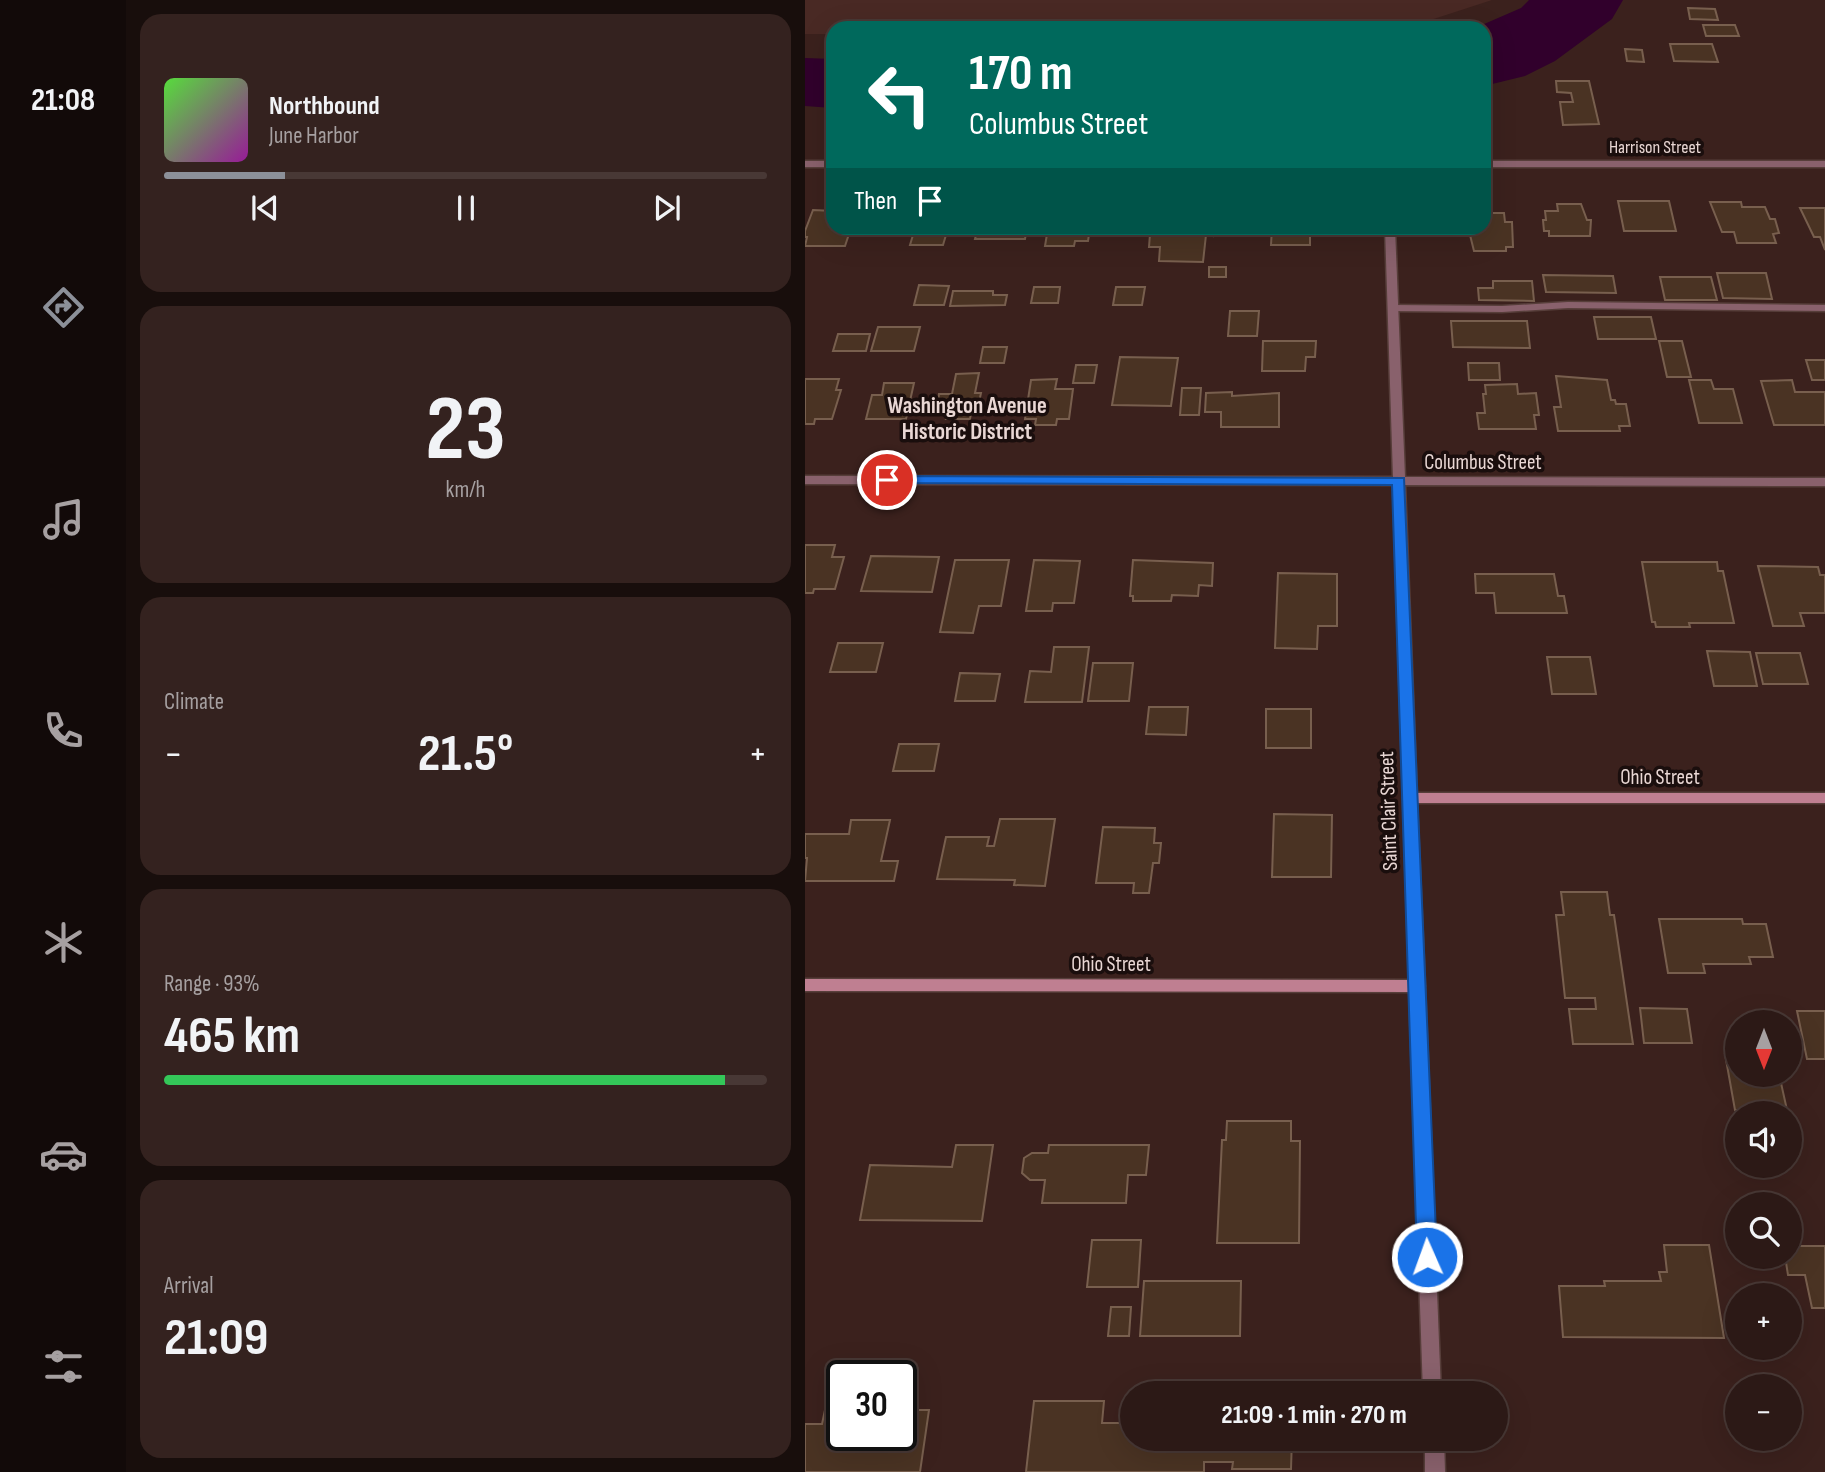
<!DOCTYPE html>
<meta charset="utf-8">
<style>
:root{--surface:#2c1916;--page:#34221f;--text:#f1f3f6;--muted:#a6a0a1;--line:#483835;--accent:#8c9099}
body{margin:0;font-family:"Sofia Sans Condensed",sans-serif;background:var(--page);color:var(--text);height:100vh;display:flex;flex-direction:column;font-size:26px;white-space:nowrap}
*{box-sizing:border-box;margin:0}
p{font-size:23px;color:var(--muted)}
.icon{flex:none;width:38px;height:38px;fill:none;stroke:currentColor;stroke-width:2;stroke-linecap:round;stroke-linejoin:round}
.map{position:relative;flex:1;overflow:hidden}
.panel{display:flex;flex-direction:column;gap:14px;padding:14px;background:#180e0c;width:679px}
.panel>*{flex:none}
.guide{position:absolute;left:21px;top:21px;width:665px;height:214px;border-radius:21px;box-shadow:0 7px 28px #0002,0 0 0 2px var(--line);background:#00695c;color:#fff;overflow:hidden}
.needle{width:46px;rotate:180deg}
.buttons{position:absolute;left:920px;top:1010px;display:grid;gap:14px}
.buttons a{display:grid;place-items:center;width:77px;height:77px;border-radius:50%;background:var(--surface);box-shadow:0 7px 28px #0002,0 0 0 2px var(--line);font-size:35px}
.speed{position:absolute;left:21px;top:1360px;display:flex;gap:14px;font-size:35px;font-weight:700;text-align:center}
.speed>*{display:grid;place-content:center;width:91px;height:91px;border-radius:50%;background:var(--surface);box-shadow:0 7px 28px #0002,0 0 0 2px var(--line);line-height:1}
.speed .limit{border:4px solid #111;border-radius:10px;background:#fff;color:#111}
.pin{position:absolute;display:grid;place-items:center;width:60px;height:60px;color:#fff;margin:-30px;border:4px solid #fff;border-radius:50%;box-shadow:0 2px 7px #0007}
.me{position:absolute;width:77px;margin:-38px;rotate:358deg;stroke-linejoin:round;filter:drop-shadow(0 0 5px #0008)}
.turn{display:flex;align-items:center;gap:24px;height:147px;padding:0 28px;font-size:32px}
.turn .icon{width:91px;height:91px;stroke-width:2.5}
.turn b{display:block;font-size:49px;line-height:60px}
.then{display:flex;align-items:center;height:66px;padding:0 28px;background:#0003;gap:14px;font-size:26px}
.big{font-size:52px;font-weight:700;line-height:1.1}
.panel .card{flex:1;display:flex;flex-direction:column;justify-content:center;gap:10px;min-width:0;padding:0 24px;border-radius:21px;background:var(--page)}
.panel .dial{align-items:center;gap:0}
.dial b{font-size:91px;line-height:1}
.song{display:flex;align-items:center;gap:21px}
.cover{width:84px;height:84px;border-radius:10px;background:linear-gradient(135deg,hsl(110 70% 55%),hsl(300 70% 35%))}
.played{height:7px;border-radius:4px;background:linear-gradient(90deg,var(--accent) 20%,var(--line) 20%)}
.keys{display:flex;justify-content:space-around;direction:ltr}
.heat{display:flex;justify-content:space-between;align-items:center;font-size:38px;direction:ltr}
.charge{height:10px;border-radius:5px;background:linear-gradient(90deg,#34c759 93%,var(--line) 0)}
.trip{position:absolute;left:315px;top:1381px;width:388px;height:70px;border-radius:35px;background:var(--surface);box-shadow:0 7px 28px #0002,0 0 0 2px var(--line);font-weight:700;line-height:70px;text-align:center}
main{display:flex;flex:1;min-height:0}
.tab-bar{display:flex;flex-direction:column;width:126px;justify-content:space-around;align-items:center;background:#120a09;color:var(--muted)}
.tab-bar .icon{width:49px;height:49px}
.tab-bar .selected{color:var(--accent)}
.tab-bar b{font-size:32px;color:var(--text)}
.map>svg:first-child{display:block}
</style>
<main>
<nav class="tab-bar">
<b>21:08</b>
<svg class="icon selected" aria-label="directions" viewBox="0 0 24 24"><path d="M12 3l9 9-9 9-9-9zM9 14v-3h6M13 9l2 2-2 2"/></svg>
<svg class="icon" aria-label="music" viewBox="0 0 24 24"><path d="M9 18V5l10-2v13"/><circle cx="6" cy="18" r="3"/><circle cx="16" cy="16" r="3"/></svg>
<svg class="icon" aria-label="phone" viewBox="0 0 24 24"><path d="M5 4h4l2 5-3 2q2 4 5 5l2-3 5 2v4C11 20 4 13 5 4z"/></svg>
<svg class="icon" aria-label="climate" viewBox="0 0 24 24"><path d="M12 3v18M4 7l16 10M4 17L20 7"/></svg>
<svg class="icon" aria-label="car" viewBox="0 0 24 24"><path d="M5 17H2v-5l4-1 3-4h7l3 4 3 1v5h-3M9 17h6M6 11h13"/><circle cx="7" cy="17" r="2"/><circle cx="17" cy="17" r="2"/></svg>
<svg class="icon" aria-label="filters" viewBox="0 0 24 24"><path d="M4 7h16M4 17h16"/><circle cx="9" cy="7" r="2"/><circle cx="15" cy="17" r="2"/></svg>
</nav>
<section class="panel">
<div class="card">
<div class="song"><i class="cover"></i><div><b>Northbound</b><p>June Harbor</p></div></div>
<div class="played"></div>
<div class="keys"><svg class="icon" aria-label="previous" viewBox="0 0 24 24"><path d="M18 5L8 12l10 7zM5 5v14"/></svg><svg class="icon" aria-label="pause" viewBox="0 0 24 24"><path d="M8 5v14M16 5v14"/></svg><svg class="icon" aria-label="next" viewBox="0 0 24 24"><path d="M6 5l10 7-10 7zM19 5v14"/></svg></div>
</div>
<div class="card dial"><b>23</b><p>km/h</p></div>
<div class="card"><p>Climate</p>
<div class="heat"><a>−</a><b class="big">21.5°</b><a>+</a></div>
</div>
<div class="card"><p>Range · 93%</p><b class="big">465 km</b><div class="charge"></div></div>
<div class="card"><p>Arrival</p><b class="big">21:09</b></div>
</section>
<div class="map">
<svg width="1020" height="1472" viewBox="0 0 1020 1472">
<rect width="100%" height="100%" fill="#3b211d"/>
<path fill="#492924" d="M0,0H687L601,28H28V34H0Z"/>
<g fill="#31002c">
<path d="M724,0H818L807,19L750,61L720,76L679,86V28H670L716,8Z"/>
<path d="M0,58L28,59V108L0,106Z"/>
</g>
<g fill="#4a3323" stroke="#785f4e" stroke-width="2">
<path d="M883,8L910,9L913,20L885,19Z"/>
<path d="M898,25H930L934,36H901Z"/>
<path d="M865,44H907L913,62L869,61Z"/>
<path d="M820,49L837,50L839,62L822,61Z"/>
<path d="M751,81H784L794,124L758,125L755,102H768L766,93L752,92Z"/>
<path d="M813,201H864L871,231H819Z"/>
<path d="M905,202H936L937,207H960L965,219H970L974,233L968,234L971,243H932L929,232H917Z"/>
<path d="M752,204H776L782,220H786L785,236H744V231H739L738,220H741L740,211H753Z"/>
<path d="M679,208L680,213H699L700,222H707L708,247H701V251H669L664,231H668V228H679Z"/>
<path d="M995,208H1020V250L1015,237H1009Z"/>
<path d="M8,210L28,211V228H46L40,246H0L2,237H0V231Z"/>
<path d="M102,228H148L146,235H141L138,245H105L108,235H100Z"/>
<path d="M173,228H222L220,239H170Z"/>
<path d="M243,228H285L283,241H270L269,246H240Z"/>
<path d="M353,228H408V236L401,235L398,262L354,261L355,247H344L345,234H352Z"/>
<path d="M467,228H529L530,234H505V245H466Z"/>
<rect x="404" y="267" width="17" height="10"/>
<path d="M912,273H961L967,299L918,298Z"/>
<path d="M738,275L808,276L811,293L741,292Z"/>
<path d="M855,277H906L912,300H860Z"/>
<path d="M688,281H727L729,301L674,300L673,288H688Z"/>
<path d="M114,285L144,286L139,305H109Z"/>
<path d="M229,287H255L253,303H226Z"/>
<path d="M311,287H340L337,305H308Z"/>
<path d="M148,291H188V295H202L200,305L145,306Z"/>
<path d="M425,311H454L452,336H423Z"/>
<path d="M789,317H846L851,339H793Z"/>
<path d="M646,321H722L725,348L648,347Z"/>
<path d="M73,327H115L109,351H66Z"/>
<path d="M33,334H65L61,351H28Z"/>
<path d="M458,341H511L510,357H501L500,371H457Z"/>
<path d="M854,341H877L886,377H862Z"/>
<path d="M178,347H202L199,363H175Z"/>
<path d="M315,357L373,358L366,406L307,405Z"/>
<path d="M1001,360H1020V380H1007Z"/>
<path d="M663,363H694L695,380H664Z"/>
<path d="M271,365H292L289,383H268Z"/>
<path d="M174,373L170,393H176L173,407H167L165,419H141L144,407H132L134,394H147L151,374Z"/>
<path d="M751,376L802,380L806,400H810L811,404H821L825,426H814L815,431H753L749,407H756Z"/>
<path d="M0,379H34L31,390H36L27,419H10L9,424H0Z"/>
<path d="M252,379L250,389H268L264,419H252L251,425H230L231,419H220L226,380Z"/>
<path d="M884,380H906L909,389H928L937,423H894Z"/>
<path d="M987,380L990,392H1020V425H969L956,381Z"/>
<path d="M79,383H109L101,419H61L67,395H77Z"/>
<path d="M712,384L713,394L731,393L734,415H729L731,429H674L672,413H680L678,394H681L680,385Z"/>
<path d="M377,388H396L394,415H375Z"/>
<path d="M427,392V396L474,393V427H416V412H400L401,393Z"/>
<path d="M0,545H30L27,557H39L30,589H9L8,593H0Z"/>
<path d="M66,556L134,557L127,592L56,591Z"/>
<path d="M150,560H204L196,606H174L168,633L135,632Z"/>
<path d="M229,560L275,561L269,603H248L247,611H221Z"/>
<path d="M328,560L408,563L407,586L394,585L393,596L367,595L366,601H328V596H325Z"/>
<path d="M837,562H912L913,571H918L929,623H884L885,627H851L850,622H847Z"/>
<path d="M953,566L1013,567L1015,575H1020V613H995L999,626H968Z"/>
<path d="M473,573L532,574V626H513L512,649L470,648Z"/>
<path d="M670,574H749L753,596H759L762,613H691L689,593H671Z"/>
<path d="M33,643H78L71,672H25Z"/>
<path d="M249,647H284L277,702H220L225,671L246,672Z"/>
<path d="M902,651L945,652L952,686H909Z"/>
<path d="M951,653H995L1003,684H958Z"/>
<path d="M742,657H785L791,694H747Z"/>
<path d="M288,663H328L324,701H283Z"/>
<path d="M155,673L195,674L190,701H150Z"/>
<path d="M344,707H383L381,735L341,734Z"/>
<rect x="461" y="709" width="45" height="39"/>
<path d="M94,744H134L129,771H88Z"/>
<path d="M469,814L527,815L526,877H467Z"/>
<path d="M195,819H250L240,886L209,885L210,880L132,879L141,837H184L182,846H189Z"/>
<path d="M46,820H85L76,861H93L89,881H0L2,858H0V834H44Z"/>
<path d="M298,827L350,828L349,843H356L354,863H348L344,893H328L329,883H291Z"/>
<path d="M756,892H802L805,915H809L828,1044H768L764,1009H791L790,998H760L751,915H759Z"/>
<path d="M854,919H937L938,924H961L968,957H944L946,964H898L900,973H863Z"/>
<path d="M835,1008L882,1009L887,1043H839Z"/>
<path d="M992,1011H1020V1059H1002Z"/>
<path d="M920,1054H933V1074H974L982,1110H930Z"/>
<path d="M422,1121H486V1141H495L494,1243H412L417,1140H421Z"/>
<path d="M151,1145H188L177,1221L55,1220L65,1165L147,1167Z"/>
<path d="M244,1145H344L341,1175H323L321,1203H237L240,1180H225L217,1173L219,1158L227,1153H243Z"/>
<path d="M287,1240H336L333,1287H282Z"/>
<path d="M859,1245H904L919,1338L758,1337L754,1286H800L799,1281H856L854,1272H862Z"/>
<path d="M985,1246H1020V1308H1007L1000,1275H983L980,1256H985Z"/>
<path d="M339,1281H436L435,1336H335Z"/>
<path d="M306,1307H326L324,1336H303Z"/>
<path d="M229,1401H299L297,1423H327V1438H487L486,1469H427L428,1462H399V1472H221Z"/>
<path d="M20,1410H37V1435H96V1410H124L115,1472H0V1424H17Z"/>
</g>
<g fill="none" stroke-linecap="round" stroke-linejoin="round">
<defs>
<path id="lane" d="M763,302L1020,305V311L763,308L697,312L588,311L583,308L588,305L697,306Z"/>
<g id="street">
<rect x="0" y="161" width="28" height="6"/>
<rect x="679" y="161" width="341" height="6"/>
<path d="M580,228H590L600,477L1020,478V486L600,485L612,798L610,802H600L598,798L588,485L0,484V476L588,477Z"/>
<path d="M612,980L618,981L620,986L636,1393H618L604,986L606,981Z"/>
<path d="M620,1438H639L640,1472H620Z"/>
</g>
<path id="secondary" d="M605,793H1020V803H612L620,986L618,991L612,992L0,991V979L604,980L598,798L600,794Z"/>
</defs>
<use href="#lane" stroke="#573e3a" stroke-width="3"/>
<use href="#street" stroke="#573e3a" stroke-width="3"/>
<use href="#secondary" stroke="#573e3a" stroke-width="3"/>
<use href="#lane" fill="#89616c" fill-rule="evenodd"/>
<use href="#street" fill="#89616c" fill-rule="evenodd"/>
<use href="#secondary" fill="#bf7f91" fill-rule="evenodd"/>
</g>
<path fill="#1a73e8" stroke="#114b97" stroke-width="2" d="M82,476L599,478L632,1257L629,1264L622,1266L615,1264L612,1257L587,485L77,483L75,480Z"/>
<g text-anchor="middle" stroke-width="7" stroke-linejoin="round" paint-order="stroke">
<g font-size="18" fill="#e9d7d4" stroke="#1a0e0d">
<text x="850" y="153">Harrison Street</text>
</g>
<g font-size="21" fill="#e9d7d4" stroke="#1a0e0d">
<text x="678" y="469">Columbus Street</text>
<text x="855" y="784">Ohio Street</text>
<text transform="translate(583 811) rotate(-92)" y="7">Saint Clair Street</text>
<text x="306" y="971">Ohio Street</text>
</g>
<g font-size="23" font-weight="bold" fill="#e9d7d4" stroke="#1a0e0d">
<text x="162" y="413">Washington Avenue<tspan x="162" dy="26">Historic District</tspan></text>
</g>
</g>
</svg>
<div class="buttons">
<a><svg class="needle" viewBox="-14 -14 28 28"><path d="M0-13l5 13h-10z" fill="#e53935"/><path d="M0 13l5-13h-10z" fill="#a6a0a1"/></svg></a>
<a><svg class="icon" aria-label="sound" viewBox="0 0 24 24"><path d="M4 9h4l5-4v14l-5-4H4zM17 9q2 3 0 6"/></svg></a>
<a><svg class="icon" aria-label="search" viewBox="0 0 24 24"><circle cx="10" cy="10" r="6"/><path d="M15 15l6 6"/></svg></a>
<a>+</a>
<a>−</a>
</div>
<div class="speed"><div class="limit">30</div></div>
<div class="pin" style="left:82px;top:480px;background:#d93025"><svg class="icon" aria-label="arrive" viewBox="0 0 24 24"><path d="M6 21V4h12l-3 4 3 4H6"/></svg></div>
<svg class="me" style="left:622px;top:1257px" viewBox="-20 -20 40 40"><circle r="17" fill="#1a73e8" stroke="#fff" stroke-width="3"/><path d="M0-11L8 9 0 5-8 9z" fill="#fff"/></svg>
<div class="trip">21:09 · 1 min · 270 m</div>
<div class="guide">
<div class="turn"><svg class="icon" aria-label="left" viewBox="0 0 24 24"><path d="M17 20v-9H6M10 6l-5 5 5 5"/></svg><div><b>170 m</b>Columbus Street</div></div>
<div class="then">Then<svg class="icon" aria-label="arrive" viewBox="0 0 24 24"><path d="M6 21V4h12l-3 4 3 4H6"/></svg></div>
</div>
</div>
</main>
